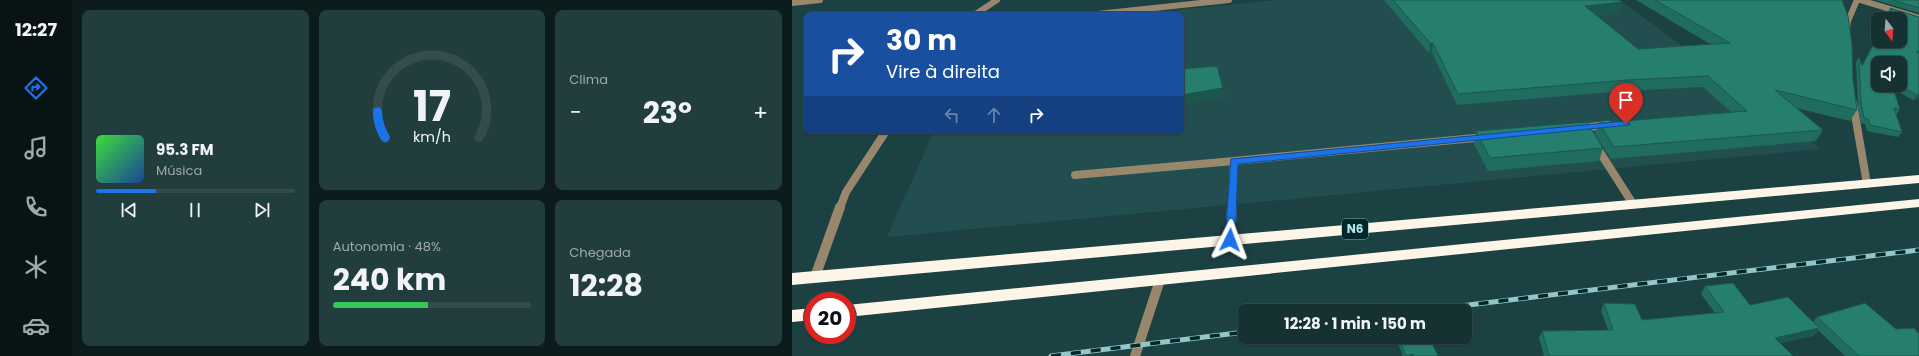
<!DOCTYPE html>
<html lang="pt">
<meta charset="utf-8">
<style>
:root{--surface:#153132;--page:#223d3e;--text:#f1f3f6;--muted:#9da9ac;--line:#344c4d;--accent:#1a73e8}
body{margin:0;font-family:Poppins,sans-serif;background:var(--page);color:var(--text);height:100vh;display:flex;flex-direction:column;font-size:15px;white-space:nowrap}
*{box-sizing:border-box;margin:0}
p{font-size:13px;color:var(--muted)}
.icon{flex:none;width:22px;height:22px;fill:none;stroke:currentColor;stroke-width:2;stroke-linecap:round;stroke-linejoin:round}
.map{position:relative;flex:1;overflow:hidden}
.side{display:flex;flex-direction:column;gap:10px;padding:10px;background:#0c1b1c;width:720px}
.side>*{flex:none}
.hud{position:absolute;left:12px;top:12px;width:380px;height:122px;border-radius:8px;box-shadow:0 1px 3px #0004,0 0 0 1px var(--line);background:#1a4fa0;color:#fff;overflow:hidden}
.needle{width:26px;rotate:164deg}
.buttons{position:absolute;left:1079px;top:12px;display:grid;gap:8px}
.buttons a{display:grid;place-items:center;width:36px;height:36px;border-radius:8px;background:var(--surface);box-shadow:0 1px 3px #0004,0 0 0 1px var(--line);font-size:20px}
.speed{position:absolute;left:12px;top:292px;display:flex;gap:8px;font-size:20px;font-weight:700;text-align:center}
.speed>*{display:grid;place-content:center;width:52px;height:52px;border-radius:50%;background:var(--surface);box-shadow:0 1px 3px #0004,0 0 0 1px var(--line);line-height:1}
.speed .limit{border:6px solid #d22;background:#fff;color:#111}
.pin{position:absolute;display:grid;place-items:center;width:34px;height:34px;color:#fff;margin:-41px -17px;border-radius:50% 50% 50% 0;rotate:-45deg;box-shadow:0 0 4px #0007}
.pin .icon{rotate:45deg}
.me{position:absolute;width:44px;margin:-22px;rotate:3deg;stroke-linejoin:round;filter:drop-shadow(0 0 3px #0008)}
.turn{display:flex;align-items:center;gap:14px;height:84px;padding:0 16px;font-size:18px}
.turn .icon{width:52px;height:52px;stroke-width:2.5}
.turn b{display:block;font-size:28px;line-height:34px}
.lanes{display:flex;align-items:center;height:38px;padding:0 16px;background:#0003;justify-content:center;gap:20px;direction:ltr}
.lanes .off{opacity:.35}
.big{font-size:30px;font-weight:700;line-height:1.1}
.side .tile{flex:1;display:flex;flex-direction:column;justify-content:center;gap:6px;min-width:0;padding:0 14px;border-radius:8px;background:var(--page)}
.side .dial{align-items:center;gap:0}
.dial svg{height:104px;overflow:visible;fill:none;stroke:var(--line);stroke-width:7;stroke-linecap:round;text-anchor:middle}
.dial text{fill:var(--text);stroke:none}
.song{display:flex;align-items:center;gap:12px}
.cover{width:48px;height:48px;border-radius:6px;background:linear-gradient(135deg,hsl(120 70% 55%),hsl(220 70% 35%))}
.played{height:4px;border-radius:2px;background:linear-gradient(90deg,var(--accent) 30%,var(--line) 30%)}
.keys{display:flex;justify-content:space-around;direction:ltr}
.heat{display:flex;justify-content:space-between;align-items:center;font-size:22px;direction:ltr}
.charge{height:6px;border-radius:3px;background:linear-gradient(90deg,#34c759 48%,var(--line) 0)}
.side .tiles{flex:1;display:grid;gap:10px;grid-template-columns:repeat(3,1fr)}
.tile:first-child{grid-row:span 2}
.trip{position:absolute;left:446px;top:304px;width:234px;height:40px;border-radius:8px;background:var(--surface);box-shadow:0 1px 3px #0004,0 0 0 1px var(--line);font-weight:700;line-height:40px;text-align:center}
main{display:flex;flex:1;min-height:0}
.menu{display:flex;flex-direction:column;width:72px;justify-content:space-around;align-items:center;background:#081414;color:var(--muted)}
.menu .icon{width:28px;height:28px}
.menu .active{color:var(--accent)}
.menu b{font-size:18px;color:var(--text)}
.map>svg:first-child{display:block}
</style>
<main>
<nav class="menu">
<b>12:27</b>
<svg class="icon active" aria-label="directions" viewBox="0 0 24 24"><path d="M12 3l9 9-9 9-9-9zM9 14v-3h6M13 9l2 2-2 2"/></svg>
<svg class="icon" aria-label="music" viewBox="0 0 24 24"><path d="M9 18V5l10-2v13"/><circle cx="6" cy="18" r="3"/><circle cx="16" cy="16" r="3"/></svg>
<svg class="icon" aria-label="phone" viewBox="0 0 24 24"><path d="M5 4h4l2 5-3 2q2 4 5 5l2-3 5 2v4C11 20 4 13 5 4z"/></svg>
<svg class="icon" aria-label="climate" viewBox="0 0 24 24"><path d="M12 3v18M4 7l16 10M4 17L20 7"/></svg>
<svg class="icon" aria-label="car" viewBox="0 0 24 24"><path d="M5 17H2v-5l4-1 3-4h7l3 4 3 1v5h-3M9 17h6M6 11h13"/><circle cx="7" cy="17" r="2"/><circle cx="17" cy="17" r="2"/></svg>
</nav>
<section class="side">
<div class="tiles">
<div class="tile">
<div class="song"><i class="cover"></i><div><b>95.3 FM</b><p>Música</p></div></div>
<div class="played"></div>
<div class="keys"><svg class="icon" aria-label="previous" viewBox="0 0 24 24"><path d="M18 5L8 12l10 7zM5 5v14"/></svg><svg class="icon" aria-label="pause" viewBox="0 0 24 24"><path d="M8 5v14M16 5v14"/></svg><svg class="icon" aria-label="next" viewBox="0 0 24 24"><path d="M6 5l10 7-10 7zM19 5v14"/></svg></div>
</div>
<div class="tile dial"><svg viewBox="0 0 100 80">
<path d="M14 69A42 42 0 1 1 86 69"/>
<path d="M14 69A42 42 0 0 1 8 49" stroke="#1a73e8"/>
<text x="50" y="56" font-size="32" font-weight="700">17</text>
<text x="50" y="72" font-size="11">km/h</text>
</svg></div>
<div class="tile"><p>Clima</p>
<div class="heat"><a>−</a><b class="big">23°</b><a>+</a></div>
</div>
<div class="tile"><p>Autonomia · 48%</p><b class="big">240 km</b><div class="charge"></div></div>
<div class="tile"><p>Chegada</p><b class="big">12:28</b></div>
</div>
</section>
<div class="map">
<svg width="1127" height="356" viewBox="0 0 1127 356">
<rect width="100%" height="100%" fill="#1c4143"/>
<path fill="#234e4f" d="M486,0H828L1029,149L95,237L142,131H389V15H339Z"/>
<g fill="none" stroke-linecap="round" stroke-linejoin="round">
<g stroke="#98876c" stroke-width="8">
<path d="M788,128L816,125"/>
<path d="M804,146L841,204"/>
<path d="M283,175L442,161"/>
<path d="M440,208L442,161L693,137"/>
</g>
<path stroke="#98876c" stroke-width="10" d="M438,240L440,207"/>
<g stroke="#98876c" stroke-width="6">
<path d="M1068,0L1127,18"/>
<path d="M0,3L28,0"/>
<path d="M182,15L205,0"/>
<path d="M296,15L437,0"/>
<path d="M1055,30L1056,21L1065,0"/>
</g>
<g stroke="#98876c" stroke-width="8">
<path d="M1061,103L1075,184"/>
<path d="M48,208L54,192L94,131"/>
</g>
<g stroke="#98876c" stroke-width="10">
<path d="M23,277L48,207"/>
<path d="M343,356L368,280"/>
</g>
<g fill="#fef5e9" fill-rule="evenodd">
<path d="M1127,175V183L0,285V273Z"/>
<path d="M1127,199V207L55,317V305Z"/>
<path d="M21,308V320L0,322V310Z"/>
</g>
<defs>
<g id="rail">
<path d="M627,311L1127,250"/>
<path d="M259,356L453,332"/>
</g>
</defs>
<use href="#rail" stroke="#94c5c7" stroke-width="5"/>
<use href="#rail" stroke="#002829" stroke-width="3.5" stroke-dasharray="10" stroke-linecap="butt"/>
</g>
<g fill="#206c5f" fill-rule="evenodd">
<path d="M592,0H827L830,2L827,12L803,15L846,49L918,44L844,0H1050L1065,110L1058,121L1004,108L1031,130L1024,141L819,159L803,134L807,123L939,112L911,87L832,91L665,105L640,53H637Z"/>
<path d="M1083,0H1127V13Z"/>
<path d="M1098,8L1127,17V98L1121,100L1101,89L1108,109L1105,114H1104L1110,132L1106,137L1075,131L1073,124L1069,123L1066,108L1064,62L1067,57L1070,66L1097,14L1095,13ZM1086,63L1108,85H1086Z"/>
<path d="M684,131L811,148L807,161L696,171L682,144Z"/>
<path d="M913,286L958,305L1021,322L1025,317L1127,356H1053L1026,330L1021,336L988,343L1001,356H752L747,338L750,331L816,330L809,311L812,303L850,320L923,313L909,294Z"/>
<path d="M605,337H637L646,356H611L605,341Z"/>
</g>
<g fill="#1a584d">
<path d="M830,2L827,12L791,16L793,6Z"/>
<path d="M638,43H641L640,53H637Z"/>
<path d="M431,88L433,97L389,105V95Z"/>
<path d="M1127,94V98L1121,100L1125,95Z"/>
<path d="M1027,328L1021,336L978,345L983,338Z"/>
<path d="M621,354V356H614Z"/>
</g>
<g fill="#257e6e" stroke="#1a584d">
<path d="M601,0H827L830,2L793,6L846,49L938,43L863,0H1050L1056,16L1060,45L1061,80L1065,110L983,90L1031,130L822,147L807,123L955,111L916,76L836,80L666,94L641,43H638Z"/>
<path d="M1101,0H1127V8Z"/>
<path d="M1098,8L1127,17V52H1124L1127,53V94L1125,95L1107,85H1108V63H1086V85H1100L1108,109L1102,108L1110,132L1078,125L1076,119L1072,118L1069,103L1067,57L1070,66L1086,36V41H1108V19H1095L1100,10Z"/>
<path d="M425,66L431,88L389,95V69Z"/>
<path d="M795,122L811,148L698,158L684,131L782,123Z"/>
<path d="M941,283L958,305L996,297L1027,328L983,338L1001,356H757L750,331L821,330L812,303L843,304L850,320L932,312L913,286Z"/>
<path d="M1073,303L1104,329L1122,328L1127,334V356H1067L1025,317Z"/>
<path d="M606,337H637L646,356H622L621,354L614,356Z"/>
</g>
<path fill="#1a73e8" stroke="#114b97" d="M834,121L838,124L837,125L446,164L443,240L438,244L433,240L439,159Z"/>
<g text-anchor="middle" stroke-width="4" stroke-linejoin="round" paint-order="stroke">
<rect fill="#002829" stroke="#7bacad" stroke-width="1" x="550" y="219" width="26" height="20" rx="3"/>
<g font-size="12" font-weight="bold" fill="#b0e4e6">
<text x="563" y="233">N6</text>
</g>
</g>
</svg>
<div class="buttons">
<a><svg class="needle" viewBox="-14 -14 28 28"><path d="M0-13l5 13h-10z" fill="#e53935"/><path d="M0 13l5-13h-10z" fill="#9da9ac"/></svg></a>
<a><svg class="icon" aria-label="sound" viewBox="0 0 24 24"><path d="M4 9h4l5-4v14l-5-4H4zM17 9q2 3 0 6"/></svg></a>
</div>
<div class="speed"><div class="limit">20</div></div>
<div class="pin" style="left:834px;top:124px;background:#d93025"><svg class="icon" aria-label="arrive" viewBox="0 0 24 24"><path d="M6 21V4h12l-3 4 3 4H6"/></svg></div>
<svg class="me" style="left:438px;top:240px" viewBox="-20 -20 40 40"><path d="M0-17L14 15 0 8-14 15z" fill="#1a73e8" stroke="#fff" stroke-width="4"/></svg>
<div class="trip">12:28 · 1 min · 150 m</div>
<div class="hud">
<div class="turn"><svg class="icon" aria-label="right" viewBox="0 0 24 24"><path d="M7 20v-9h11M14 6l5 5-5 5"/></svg><div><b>30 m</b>Vire à direita</div></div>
<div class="lanes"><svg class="icon off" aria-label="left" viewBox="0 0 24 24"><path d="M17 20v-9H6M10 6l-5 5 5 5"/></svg><svg class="icon off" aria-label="ahead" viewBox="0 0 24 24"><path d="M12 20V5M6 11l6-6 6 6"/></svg><svg class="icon" aria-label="right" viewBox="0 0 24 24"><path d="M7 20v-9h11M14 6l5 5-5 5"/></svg></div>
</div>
</div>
</main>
